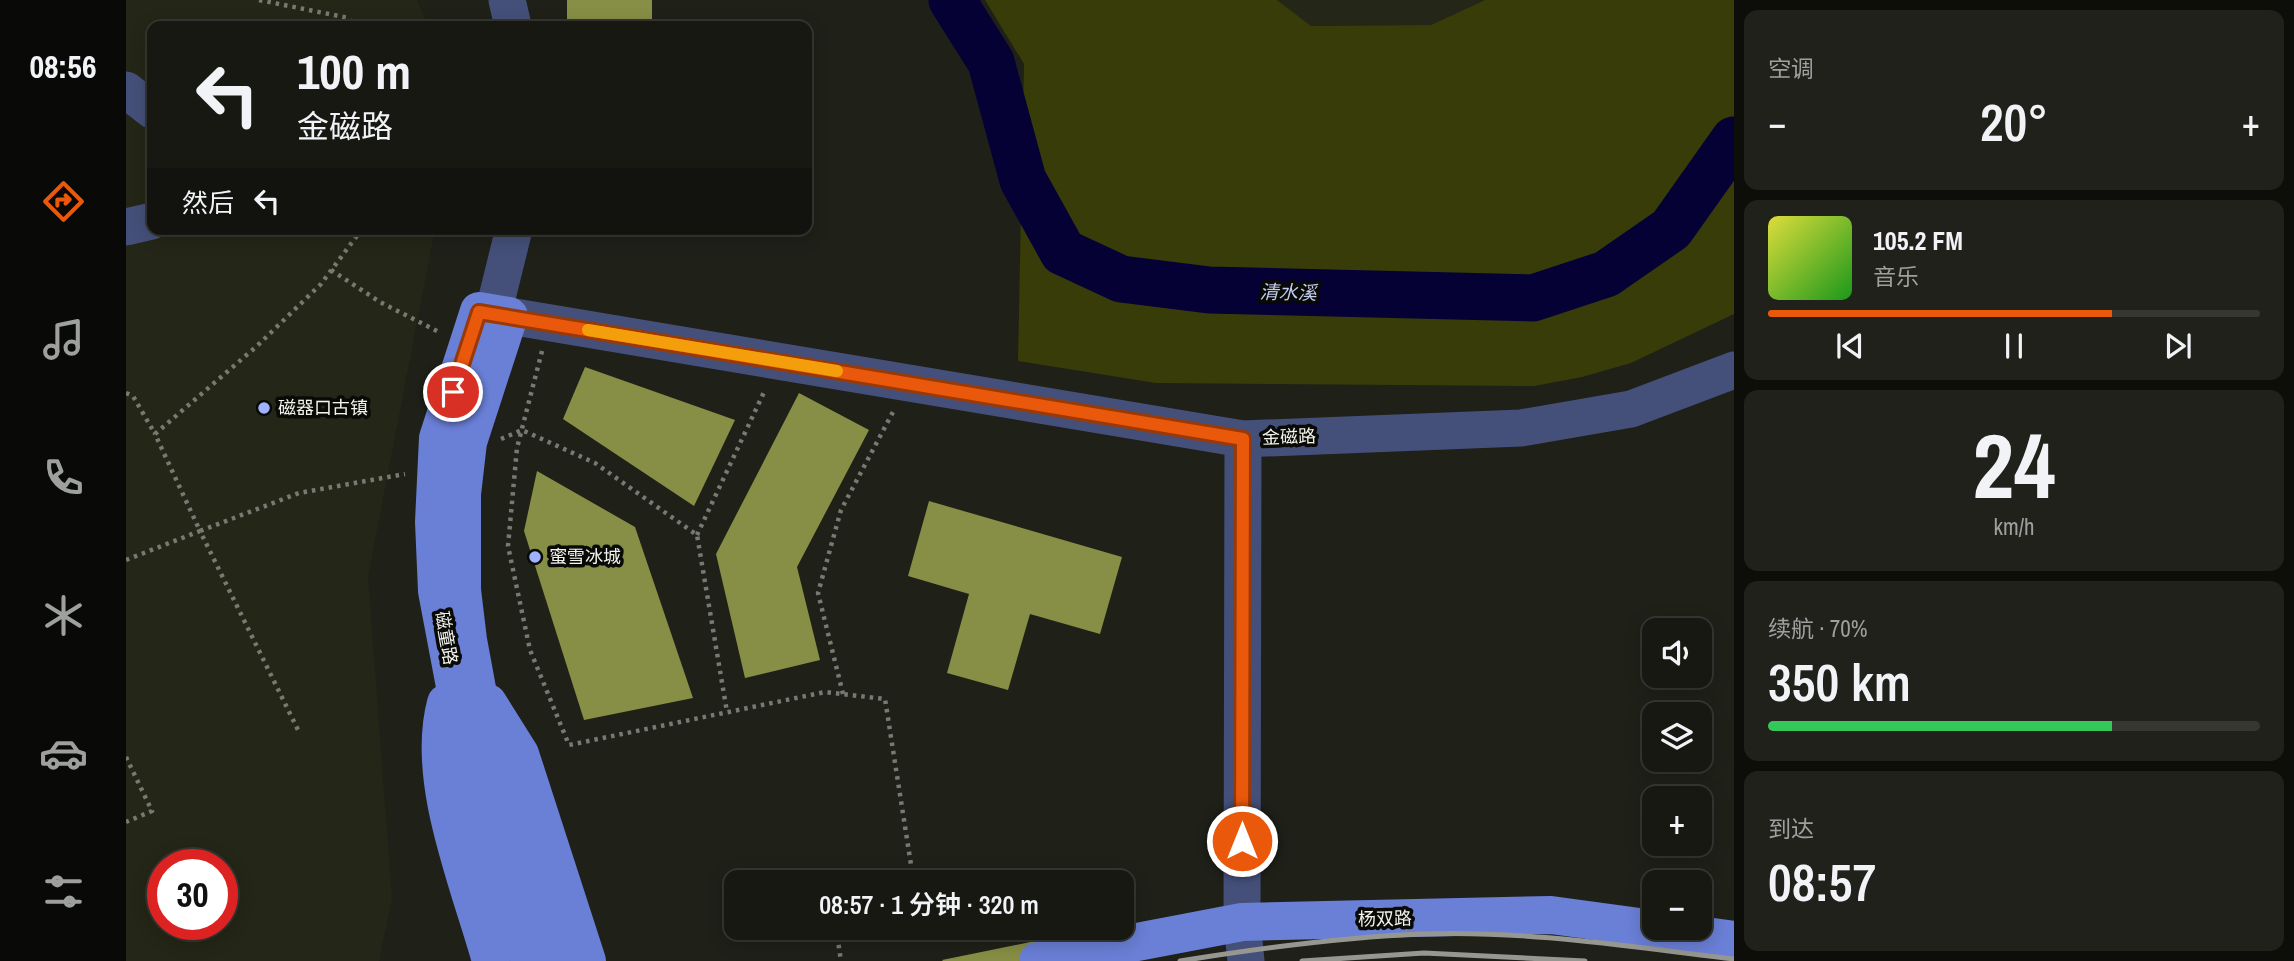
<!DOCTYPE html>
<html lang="zh">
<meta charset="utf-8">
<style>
:root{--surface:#171812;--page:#20211b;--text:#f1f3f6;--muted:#9ea09f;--line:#363732;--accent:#ea580c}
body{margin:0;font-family:"Archivo Narrow","Noto Sans SC",sans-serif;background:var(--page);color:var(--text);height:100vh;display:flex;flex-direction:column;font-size:26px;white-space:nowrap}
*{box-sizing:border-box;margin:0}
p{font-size:23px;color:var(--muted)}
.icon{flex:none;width:38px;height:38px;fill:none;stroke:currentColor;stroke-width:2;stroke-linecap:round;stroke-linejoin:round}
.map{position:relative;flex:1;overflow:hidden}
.sheet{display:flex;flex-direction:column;gap:10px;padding:10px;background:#0d0d0a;width:560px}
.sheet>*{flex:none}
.top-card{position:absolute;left:21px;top:21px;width:665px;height:214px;border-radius:14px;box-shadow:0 4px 18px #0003,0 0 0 2px var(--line);background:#171812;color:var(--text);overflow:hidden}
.fabs{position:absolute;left:1516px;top:618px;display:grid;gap:14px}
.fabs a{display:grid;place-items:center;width:70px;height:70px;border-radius:14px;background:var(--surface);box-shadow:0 4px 18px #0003,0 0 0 2px var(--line);font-size:35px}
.speed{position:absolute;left:21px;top:849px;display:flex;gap:14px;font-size:35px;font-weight:700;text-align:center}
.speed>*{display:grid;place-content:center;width:91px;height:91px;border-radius:50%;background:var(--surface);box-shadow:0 4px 18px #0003,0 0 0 2px var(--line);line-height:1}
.speed .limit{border:10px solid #d22;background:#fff;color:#111}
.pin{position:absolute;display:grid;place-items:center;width:60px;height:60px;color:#fff;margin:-30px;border:4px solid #fff;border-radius:50%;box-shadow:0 2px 7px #0007}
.me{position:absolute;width:77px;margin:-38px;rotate:0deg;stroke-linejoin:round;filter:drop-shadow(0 0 5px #0008)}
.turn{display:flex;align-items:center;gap:24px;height:147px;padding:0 35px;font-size:32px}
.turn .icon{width:91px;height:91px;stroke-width:2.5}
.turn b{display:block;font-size:49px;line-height:60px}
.then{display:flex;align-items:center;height:66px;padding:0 35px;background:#0003;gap:14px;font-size:26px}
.big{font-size:52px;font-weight:600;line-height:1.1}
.sheet .widget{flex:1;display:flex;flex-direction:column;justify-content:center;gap:10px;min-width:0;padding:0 24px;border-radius:14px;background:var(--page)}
.sheet .dial{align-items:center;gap:0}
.dial b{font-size:91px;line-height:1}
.song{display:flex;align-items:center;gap:21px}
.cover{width:84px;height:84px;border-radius:10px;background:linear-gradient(135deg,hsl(60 70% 55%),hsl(120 70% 35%))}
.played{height:7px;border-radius:4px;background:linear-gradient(90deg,var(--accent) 70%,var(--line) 70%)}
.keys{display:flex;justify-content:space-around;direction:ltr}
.heat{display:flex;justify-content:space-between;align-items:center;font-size:38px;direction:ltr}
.charge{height:10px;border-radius:5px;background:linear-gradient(90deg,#34c759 70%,var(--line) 0)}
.trip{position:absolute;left:598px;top:870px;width:410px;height:70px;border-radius:14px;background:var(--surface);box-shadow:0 4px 18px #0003,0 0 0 2px var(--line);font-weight:600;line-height:70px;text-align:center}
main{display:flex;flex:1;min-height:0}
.tabs{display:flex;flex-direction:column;width:126px;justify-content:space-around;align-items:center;background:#090a07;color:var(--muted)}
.tabs .icon{width:49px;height:49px}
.tabs .current{color:var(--accent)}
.tabs b{font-size:32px;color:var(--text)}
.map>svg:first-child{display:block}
</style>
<main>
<nav class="tabs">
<b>08:56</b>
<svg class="icon current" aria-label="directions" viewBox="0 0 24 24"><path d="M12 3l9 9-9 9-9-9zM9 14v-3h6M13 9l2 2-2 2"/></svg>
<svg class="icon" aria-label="music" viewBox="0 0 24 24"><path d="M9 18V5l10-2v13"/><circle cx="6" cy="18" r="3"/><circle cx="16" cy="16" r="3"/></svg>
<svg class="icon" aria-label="phone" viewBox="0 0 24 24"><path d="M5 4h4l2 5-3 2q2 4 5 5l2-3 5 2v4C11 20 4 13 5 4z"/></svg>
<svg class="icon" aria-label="climate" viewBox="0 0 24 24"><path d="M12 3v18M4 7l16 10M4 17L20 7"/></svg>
<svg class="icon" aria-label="car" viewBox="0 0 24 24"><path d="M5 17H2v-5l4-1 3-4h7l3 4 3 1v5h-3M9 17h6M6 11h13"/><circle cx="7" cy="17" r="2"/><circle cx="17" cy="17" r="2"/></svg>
<svg class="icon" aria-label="filters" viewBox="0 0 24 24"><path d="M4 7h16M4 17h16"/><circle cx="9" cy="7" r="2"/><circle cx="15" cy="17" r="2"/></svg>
</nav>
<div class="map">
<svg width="1608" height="961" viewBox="0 0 1608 961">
<rect width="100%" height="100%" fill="#1f2018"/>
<g fill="#242617" fill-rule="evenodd">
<path d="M0,0H291L302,26H26V229H309L242,577L266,898L253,961H0ZM37,864H96V924H37Z"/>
<path d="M1151,0H1359L1305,25L1185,26Z"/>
</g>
<path fill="#383c09" d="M859,0H1151L1185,26L1305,25L1359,0H1608V314L1505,363L1456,377L1408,386L1030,383L892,361L898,64Z"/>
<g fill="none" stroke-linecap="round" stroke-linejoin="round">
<path stroke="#050135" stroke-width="47" d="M826,0L865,62L897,180L937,252L995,279L1083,290L1407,298L1480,274L1545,229L1608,140"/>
</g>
<g fill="#878e45">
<rect x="441" y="0" width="85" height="26"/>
<path d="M459,367L609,420L568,506L437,419Z"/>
<path d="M673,393L743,430L671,567L694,660L619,678L590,554Z"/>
<path d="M411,471L509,527L567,698L458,720L398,531Z"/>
<path d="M803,501L996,557L974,634L904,614L882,690L821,673L843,594L782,576Z"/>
<path d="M963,930L972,961H817L816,960Z"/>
</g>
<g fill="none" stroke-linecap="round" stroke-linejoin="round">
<g stroke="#787972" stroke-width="4.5" stroke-dasharray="3.5 5" stroke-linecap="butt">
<path d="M133,0L223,18L227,26"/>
<path d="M236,229L195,284L131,346L29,434L74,531L173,493L279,474"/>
<path d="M205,270L254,302L313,332"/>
<path d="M416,351L391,448L382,546L404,650L443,745L699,692L759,699L786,871L738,882"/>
<path d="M0,393L7,396L29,434"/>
<path d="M375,439L396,430L469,463L571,535L601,712"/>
<path d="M571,535L639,390"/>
<path d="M0,560L74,531L174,734"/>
<path d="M717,694L692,593L715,510L768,410"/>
<path d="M0,757L26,811L0,822"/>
<path d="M710,928L715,961"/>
</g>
<g stroke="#45507a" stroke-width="37">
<path d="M381,0L387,26"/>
<path d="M0,90L26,110"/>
<path d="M0,227L26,221"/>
<path d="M367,314L388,229"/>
<path d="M383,316L1117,439L1395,428L1505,409L1608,370"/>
<path d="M1117,439L1116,922L1120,961"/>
</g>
<g stroke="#6a7fd6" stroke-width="38">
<path d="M320,703C299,780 344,885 365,961"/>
<path d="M362,703L394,754L461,961"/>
<path d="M404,961L345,771L311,591L308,522L312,438L353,311L383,316L342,442L336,494V590L342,640L364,759L429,961"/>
<path d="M912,961L1116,922L1425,915L1608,940"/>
</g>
<g stroke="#969791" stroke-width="5">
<path d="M1054,961C1135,948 1215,937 1296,934C1400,930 1505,947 1608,959"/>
<path d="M1176,961L1298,953L1459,961"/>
</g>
</g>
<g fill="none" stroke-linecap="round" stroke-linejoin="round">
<defs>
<path id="route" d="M327,392L353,312L1117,439L1116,841"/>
</defs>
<use href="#route" stroke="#983908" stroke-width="18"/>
<use href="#route" stroke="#ea580c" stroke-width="12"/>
<path stroke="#f59e0b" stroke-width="12" d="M462,330L711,371"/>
</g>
<g fill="#9fb3fd" stroke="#090906" stroke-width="2.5">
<circle cx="138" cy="408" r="7"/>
<circle cx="409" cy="557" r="7"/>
</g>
<g text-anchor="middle" stroke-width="7" stroke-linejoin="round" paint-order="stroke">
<g font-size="18" fill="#f2f3ed" stroke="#090906" text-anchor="start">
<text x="152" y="414">磁器口古镇</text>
<text x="423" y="563">蜜雪冰城</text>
</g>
<g font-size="18" fill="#f2f3ed" stroke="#090906">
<text transform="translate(1163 437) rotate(-2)" y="6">金磁路</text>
<text transform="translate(320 638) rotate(80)" y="6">磁童路</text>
<text transform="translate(1259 919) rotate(-1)" y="6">杨双路</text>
</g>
<g font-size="19" font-style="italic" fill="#c1ccf0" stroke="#090906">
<text transform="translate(1162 292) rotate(1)" y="7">清水溪</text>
</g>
</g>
</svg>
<div class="fabs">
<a><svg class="icon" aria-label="sound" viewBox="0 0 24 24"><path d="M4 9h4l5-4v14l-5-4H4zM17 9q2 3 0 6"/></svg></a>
<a><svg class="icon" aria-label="layers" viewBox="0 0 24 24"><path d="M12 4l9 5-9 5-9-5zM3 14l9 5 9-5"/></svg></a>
<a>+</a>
<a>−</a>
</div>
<div class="speed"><div class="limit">30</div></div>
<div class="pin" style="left:327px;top:392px;background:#d93025"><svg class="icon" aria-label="arrive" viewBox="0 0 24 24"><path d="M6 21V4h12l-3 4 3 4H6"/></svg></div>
<svg class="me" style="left:1116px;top:841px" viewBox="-20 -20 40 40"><circle r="17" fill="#ea580c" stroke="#fff" stroke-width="3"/><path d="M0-11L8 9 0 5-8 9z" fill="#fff"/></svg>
<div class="trip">08:57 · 1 分钟 · 320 m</div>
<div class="top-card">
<div class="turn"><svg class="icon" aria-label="left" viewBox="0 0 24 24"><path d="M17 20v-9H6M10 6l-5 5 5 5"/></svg><div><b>100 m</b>金磁路</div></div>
<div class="then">然后<svg class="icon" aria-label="left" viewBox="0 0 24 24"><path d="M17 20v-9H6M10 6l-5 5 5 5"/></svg></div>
</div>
</div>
<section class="sheet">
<div class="widget"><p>空调</p>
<div class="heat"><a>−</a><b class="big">20°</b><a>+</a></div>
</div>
<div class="widget">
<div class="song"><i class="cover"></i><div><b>105.2 FM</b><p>音乐</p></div></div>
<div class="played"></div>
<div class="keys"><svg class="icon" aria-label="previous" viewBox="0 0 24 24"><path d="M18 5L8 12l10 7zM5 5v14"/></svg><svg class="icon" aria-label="pause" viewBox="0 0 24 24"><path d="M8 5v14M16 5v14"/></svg><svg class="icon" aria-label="next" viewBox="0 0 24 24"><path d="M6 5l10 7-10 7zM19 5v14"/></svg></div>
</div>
<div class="widget dial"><b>24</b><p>km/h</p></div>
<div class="widget"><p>续航 · 70%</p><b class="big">350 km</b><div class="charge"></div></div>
<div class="widget"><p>到达</p><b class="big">08:57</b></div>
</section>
</main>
